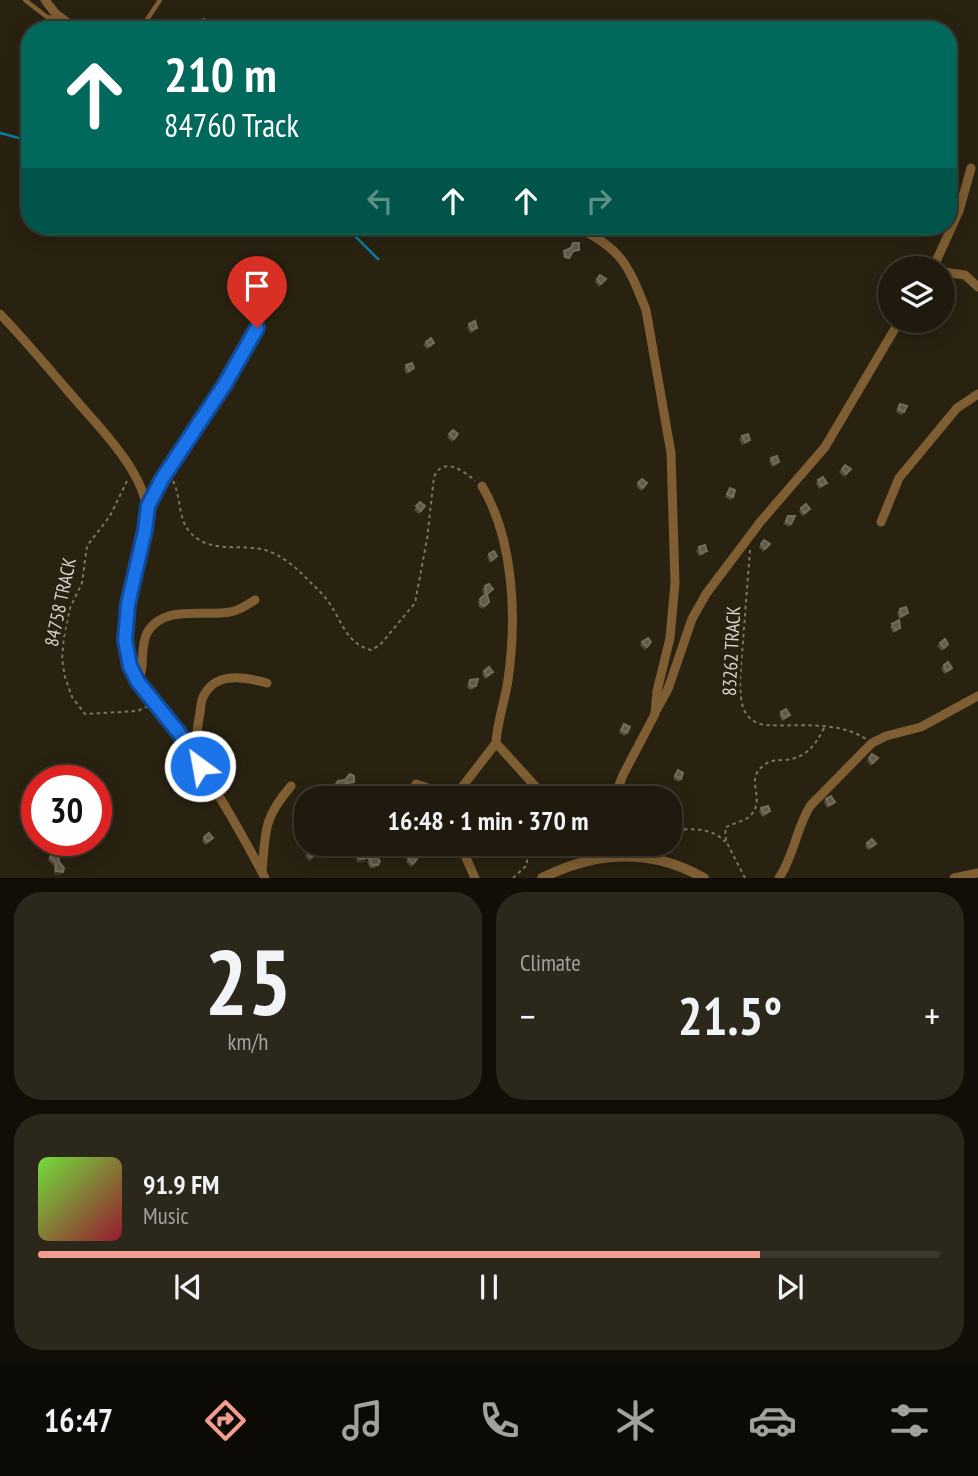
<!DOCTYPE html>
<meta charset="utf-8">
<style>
:root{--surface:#1f1a0d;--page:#2c271b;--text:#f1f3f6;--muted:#a1a19d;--line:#3c382e;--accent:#f59c91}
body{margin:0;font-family:"PT Sans Narrow",sans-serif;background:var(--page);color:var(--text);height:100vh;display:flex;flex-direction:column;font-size:26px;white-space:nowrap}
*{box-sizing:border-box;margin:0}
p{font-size:23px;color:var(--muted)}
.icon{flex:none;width:38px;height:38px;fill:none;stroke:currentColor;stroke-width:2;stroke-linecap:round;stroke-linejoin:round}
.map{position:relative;height:878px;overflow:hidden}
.details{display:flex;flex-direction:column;gap:14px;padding:14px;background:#110e07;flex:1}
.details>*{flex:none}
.guide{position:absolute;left:21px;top:21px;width:936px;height:214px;border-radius:28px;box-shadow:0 4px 18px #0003,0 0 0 2px var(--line);background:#00695c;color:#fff;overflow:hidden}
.fabs{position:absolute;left:878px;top:256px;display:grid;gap:14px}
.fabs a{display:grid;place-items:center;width:77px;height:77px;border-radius:50%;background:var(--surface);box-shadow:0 4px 18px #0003,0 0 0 2px var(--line);font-size:35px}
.speed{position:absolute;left:21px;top:765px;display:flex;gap:14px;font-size:35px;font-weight:700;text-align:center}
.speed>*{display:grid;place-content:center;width:91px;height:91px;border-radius:50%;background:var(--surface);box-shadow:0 4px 18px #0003,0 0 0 2px var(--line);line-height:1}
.speed .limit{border:10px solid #d22;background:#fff;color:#111}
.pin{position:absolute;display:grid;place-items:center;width:60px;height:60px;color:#fff;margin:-72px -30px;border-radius:50% 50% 50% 0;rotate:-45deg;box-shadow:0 0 7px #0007}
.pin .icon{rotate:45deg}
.me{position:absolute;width:77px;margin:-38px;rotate:328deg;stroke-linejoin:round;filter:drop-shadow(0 0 5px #0008)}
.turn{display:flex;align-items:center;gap:24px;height:147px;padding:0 28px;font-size:32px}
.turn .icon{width:91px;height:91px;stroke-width:2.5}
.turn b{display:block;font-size:49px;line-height:60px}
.lanes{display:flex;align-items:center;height:66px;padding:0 28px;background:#0003;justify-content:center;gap:35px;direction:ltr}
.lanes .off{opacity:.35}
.big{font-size:52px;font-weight:600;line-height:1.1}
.details .tile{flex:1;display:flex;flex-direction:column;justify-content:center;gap:10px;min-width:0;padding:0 24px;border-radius:28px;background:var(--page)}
.details .dial{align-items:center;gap:0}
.dial b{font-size:91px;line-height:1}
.song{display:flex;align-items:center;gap:21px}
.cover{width:84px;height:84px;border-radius:10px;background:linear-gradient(135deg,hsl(100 70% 55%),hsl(350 70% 35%))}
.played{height:7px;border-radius:4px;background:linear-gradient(90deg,var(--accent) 80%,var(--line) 80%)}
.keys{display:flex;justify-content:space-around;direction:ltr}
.heat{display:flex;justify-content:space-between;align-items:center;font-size:38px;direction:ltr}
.details .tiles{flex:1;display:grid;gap:14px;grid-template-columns:1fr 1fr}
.tile:last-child{grid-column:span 2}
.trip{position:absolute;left:294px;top:786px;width:388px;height:70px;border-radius:28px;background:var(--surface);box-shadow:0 4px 18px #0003,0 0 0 2px var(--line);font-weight:600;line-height:70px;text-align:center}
.tab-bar{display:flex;height:112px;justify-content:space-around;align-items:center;background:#0c0a05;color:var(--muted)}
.tab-bar .icon{width:49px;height:49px}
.tab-bar .on{color:var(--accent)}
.tab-bar b{font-size:32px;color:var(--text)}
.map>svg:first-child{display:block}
</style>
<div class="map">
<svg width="978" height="878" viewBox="0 0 978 878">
<rect width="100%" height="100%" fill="#292211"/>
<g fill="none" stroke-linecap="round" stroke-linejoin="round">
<g stroke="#097ea1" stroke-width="2.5">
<path d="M0,133L30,141"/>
<path d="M345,226L378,259"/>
</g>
<g stroke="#7b7567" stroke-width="2" stroke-dasharray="3.5 3.5" stroke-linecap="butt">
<path d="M127,481L110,516L87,546L82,583L70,608L64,636L62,659L65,677L72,697L85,714L138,711L148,706"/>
<path d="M173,481C181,496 178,518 189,531C209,555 240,543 265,550C283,555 300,571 312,584C319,590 325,597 330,604C342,622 347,644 371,650L380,645L415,603L427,539L434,477C443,456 463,470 475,481"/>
<path d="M750,550L740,680C741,701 740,719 764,725C797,727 837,720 866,739"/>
<path d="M670,831C688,828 713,827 725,842"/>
<path d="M616,847L623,844"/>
<path d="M513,878L527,865V860L517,847"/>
<path d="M745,878L726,841L725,828C732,823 744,822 750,816C767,799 744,780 763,766C768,761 776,760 784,760C805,759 815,746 824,728"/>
</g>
<g stroke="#7e5e32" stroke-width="4.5">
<path d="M25,0L47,17L61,21"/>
<path d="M140,30L160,0"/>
</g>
<g stroke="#7e5e32" stroke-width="9">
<path d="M45,0L55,13L77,30"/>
<path d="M575,226C622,250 627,262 646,310L671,453L675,583L670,638L657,691L655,714L623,775L614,798"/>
<path d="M933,268L959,211L971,168"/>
<path d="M943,272L965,275L978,287"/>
<path d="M0,314C24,339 46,365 68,391C94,422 150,475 147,518C140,559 121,602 126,644C130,682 160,704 180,734C211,781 239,828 265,878"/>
<path d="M482,486C514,540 517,618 508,680C505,701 497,722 496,743L546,798"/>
<path d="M148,507L162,479L225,384L257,328"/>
<path d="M881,522L899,478L957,408L978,394"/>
<path d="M138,682C146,666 139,649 147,633C163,604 204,617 230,612C239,611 247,605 255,600"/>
<path d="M657,709L668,689L692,619L706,594L761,521L825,447L900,320"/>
<path d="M195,757C195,743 197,732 199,718C201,711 200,703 203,697C215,671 245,677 267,683"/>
<path d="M416,784C429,788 446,797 459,791L496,743"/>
<path d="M460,844L475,878"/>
<path d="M605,856L606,844"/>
<path d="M262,871C266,829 263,819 291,786"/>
<path d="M779,878C794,856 796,829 810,806L872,743L886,736L921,727L978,696"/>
<path d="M954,878L978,873"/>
</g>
<path stroke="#7e5e32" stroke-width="10" d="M542,878C596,851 651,848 704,878"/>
</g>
<g fill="#534b3b">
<path d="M198,21L206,25L204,28L198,30L196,25Z"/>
<path d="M545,227L551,234L545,236L542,230Z"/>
<path d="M600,275L606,279L599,287L595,282Z"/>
<path d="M886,300L891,305L885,312L881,307Z"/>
<path d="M469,324L475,331L470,333L467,327Z"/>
<path d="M426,342L432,346L427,349L423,345Z"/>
<path d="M406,365L412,371L406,374L404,368Z"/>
<path d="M900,404L904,412L902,415L896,412Z"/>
<path d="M453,430L458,434L452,442L447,437Z"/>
<path d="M742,436L750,440L748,443L742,445L739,439Z"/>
<path d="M771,458L777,465L772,467L769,461Z"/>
<path d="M845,465L851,469L844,477L839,472Z"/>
<path d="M642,479L647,483L641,491L636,486Z"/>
<path d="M818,480L824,486L819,489L816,483Z"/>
<path d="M730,488L733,497L731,500L725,497Z"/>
<path d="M420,502L425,506L419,514L414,510Z"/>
<path d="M801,508L808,513L802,516L799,511Z"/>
<path d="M788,516L791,524L789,527L783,524Z"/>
<path d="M764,540L770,544L763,552L759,547Z"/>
<path d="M699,547L705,554L699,556L696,551Z"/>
<path d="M489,554L495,559L490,563L487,557Z"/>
<path d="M485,586L493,589L487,595L489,602L483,609L479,607L478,602L484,596L482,590Z"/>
<path d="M900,609L906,616L899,619L897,612Z"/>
<path d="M892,624L898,631L893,633L890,627Z"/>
<path d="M642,642H651L645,650L640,645Z"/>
<path d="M940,643L948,644L942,651L937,646Z"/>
<path d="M944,665L952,668L950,671L944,674L941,668Z"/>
<path d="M484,671L491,675L485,679L482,674Z"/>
<path d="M470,680L474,689L470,690L467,687Z"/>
<path d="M781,712L790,715L788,718L782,721L779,715Z"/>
<path d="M624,724L630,727L625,736L619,733Z"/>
<path d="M872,754L878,758L871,766L867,761Z"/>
<path d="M678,770L681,779L679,782L673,779Z"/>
<path d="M826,799L835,802L833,805L827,808L824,802Z"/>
<path d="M761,808L770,811L768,814L762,817L759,811Z"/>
<path d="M204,837L211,841L205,845L202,840Z"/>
<path d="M867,843L876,844L874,847L868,850L865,846Z"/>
<path d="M53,852L59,862L61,875L54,874V866L48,860Z"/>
<path d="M316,852L310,861L305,856L307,853Z"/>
<path d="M357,853L365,862L358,863L355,856Z"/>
<path d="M412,855L417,859L411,867L406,862Z"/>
<path d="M369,859L376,868H370L367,862Z"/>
</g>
<g fill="#3c3524">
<path d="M354,782L352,785L344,786L346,783Z"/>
<path d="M367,858L365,862L358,863L360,859Z"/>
<path d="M56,871L63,872L61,875L54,874Z"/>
</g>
<g fill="#615a4a" stroke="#746d5e" stroke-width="2">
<path d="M204,19L206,25L201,27L198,21Z"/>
<path d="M547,226H551L553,231L547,233L545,227Z"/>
<path d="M573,243H579V250L573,251L569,258L565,257L564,251L571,248Z"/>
<path d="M600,275L606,279L601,284L597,279Z"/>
<path d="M886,300L891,303V305L887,309L883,304Z"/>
<path d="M475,321L477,328L472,330L469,324Z"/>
<path d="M431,338L434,343L429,346L426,342Z"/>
<path d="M412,363L414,368L409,371L406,365Z"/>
<path d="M900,404L907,406L904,412L898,409Z"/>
<path d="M453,430L458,434L454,439L449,434Z"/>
<path d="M748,434L750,440L745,442L742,436Z"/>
<path d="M777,456L779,462L774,464L771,458Z"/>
<path d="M845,465L851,469L846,474L842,469Z"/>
<path d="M823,477L827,483L821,486L818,480Z"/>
<path d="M642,479L647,483L643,488L638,483Z"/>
<path d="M730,488L735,490L733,497L727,494Z"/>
<path d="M420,502L425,506L421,511L416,506Z"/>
<path d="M806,504L810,509L804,513L801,508Z"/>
<path d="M788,516H795L791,524L786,521Z"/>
<path d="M764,540L770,544L765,549L761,544Z"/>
<path d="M705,545L707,551L701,553L699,547Z"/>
<path d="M494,551L497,556L492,560L489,554Z"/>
<path d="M489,584L493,589L487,594L489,602L485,606L481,604L480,599L486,594L485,586Z"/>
<path d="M906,607L908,613L901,616L900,609Z"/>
<path d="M899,620L900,628L895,630L892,624Z"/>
<path d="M648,638L651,642L647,647L642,642Z"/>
<path d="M945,639L948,644L944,648L940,643Z"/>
<path d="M948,662L952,668L946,671L944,665Z"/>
<path d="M489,667L493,672L487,676L484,671Z"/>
<path d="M478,679L476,686L472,687L469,684L470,680Z"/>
<path d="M786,709L790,715L784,718L781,712Z"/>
<path d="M624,724L630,727L627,733L621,730Z"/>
<path d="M872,754L878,758L873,763L869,758Z"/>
<path d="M678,770L683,773L681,779L675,776Z"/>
<path d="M350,774L354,776V782L346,783L342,789L338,788L336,784L338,781L345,780Z"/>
<path d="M831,796L835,802L829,805L826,799Z"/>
<path d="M768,806L770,811L764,814L761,808Z"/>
<path d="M209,833L213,838L207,842L204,837Z"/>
<path d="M872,839L876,844L870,847L867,843Z"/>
<path d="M312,849L316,852L312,857L307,853Z"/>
<path d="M362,851L367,858L360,859L357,853Z"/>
<path d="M53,852L58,854L59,862L64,868L63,872L56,871V863L50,857Z"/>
<path d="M412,855L417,859L413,864L408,859Z"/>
<path d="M377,857L380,861L378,865H372L369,859Z"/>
</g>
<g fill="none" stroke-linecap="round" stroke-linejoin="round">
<defs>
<path id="route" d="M200,766L179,733L138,682L130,666L125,640L128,604L145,530L148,506L162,479L225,384L257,328"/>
</defs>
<use href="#route" stroke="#114b97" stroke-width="18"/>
<use href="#route" stroke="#1a73e8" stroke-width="12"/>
</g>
<g text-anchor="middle" stroke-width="7" stroke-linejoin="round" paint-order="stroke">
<g font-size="19" fill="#d9d5ca" stroke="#292211">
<text transform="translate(60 602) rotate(-78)" y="7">84758 TRACK</text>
<text transform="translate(731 651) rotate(-87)" y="7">83262 TRACK</text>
</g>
</g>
</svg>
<div class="fabs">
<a><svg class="icon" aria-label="layers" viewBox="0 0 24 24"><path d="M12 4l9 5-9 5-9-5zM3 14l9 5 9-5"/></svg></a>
</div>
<div class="speed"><div class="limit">30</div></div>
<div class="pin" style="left:257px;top:328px;background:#d93025"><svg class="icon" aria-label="arrive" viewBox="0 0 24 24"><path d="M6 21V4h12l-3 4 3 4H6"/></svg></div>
<svg class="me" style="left:200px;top:766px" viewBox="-20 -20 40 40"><circle r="17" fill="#1a73e8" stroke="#fff" stroke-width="3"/><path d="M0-11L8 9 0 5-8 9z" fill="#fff"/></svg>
<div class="trip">16:48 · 1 min · 370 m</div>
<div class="guide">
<div class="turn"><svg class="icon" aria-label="ahead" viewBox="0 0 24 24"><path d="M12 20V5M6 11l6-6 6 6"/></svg><div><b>210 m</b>84760 Track</div></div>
<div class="lanes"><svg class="icon off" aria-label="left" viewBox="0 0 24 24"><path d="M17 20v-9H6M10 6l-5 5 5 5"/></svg><svg class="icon" aria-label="ahead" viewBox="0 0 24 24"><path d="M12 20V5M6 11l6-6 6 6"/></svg><svg class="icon" aria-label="ahead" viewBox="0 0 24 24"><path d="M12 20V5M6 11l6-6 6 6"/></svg><svg class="icon off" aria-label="right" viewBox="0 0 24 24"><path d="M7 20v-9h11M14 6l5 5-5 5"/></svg></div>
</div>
</div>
<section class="details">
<div class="tiles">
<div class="tile dial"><b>25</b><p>km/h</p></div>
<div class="tile"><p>Climate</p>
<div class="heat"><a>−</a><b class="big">21.5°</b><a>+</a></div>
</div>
<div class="tile">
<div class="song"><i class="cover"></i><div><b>91.9 FM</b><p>Music</p></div></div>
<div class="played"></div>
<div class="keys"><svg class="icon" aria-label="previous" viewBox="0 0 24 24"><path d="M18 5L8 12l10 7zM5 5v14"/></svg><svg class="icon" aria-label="pause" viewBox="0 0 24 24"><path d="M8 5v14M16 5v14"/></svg><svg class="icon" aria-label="next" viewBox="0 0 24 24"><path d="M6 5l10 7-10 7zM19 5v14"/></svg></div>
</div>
</div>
</section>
<nav class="tab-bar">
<b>16:47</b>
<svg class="icon on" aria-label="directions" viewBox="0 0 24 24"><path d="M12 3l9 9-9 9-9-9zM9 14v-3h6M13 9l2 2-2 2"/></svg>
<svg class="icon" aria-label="music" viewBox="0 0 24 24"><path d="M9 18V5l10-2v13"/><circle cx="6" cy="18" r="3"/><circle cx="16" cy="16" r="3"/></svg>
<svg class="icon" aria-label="phone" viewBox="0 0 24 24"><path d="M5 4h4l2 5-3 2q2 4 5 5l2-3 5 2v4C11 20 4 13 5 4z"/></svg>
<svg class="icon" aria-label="climate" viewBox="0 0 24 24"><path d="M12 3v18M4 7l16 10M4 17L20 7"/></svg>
<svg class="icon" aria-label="car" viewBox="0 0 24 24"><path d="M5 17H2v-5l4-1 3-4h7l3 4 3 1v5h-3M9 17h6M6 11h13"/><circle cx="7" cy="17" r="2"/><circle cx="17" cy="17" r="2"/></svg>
<svg class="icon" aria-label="filters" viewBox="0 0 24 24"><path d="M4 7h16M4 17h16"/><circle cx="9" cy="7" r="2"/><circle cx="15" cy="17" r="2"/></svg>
</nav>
